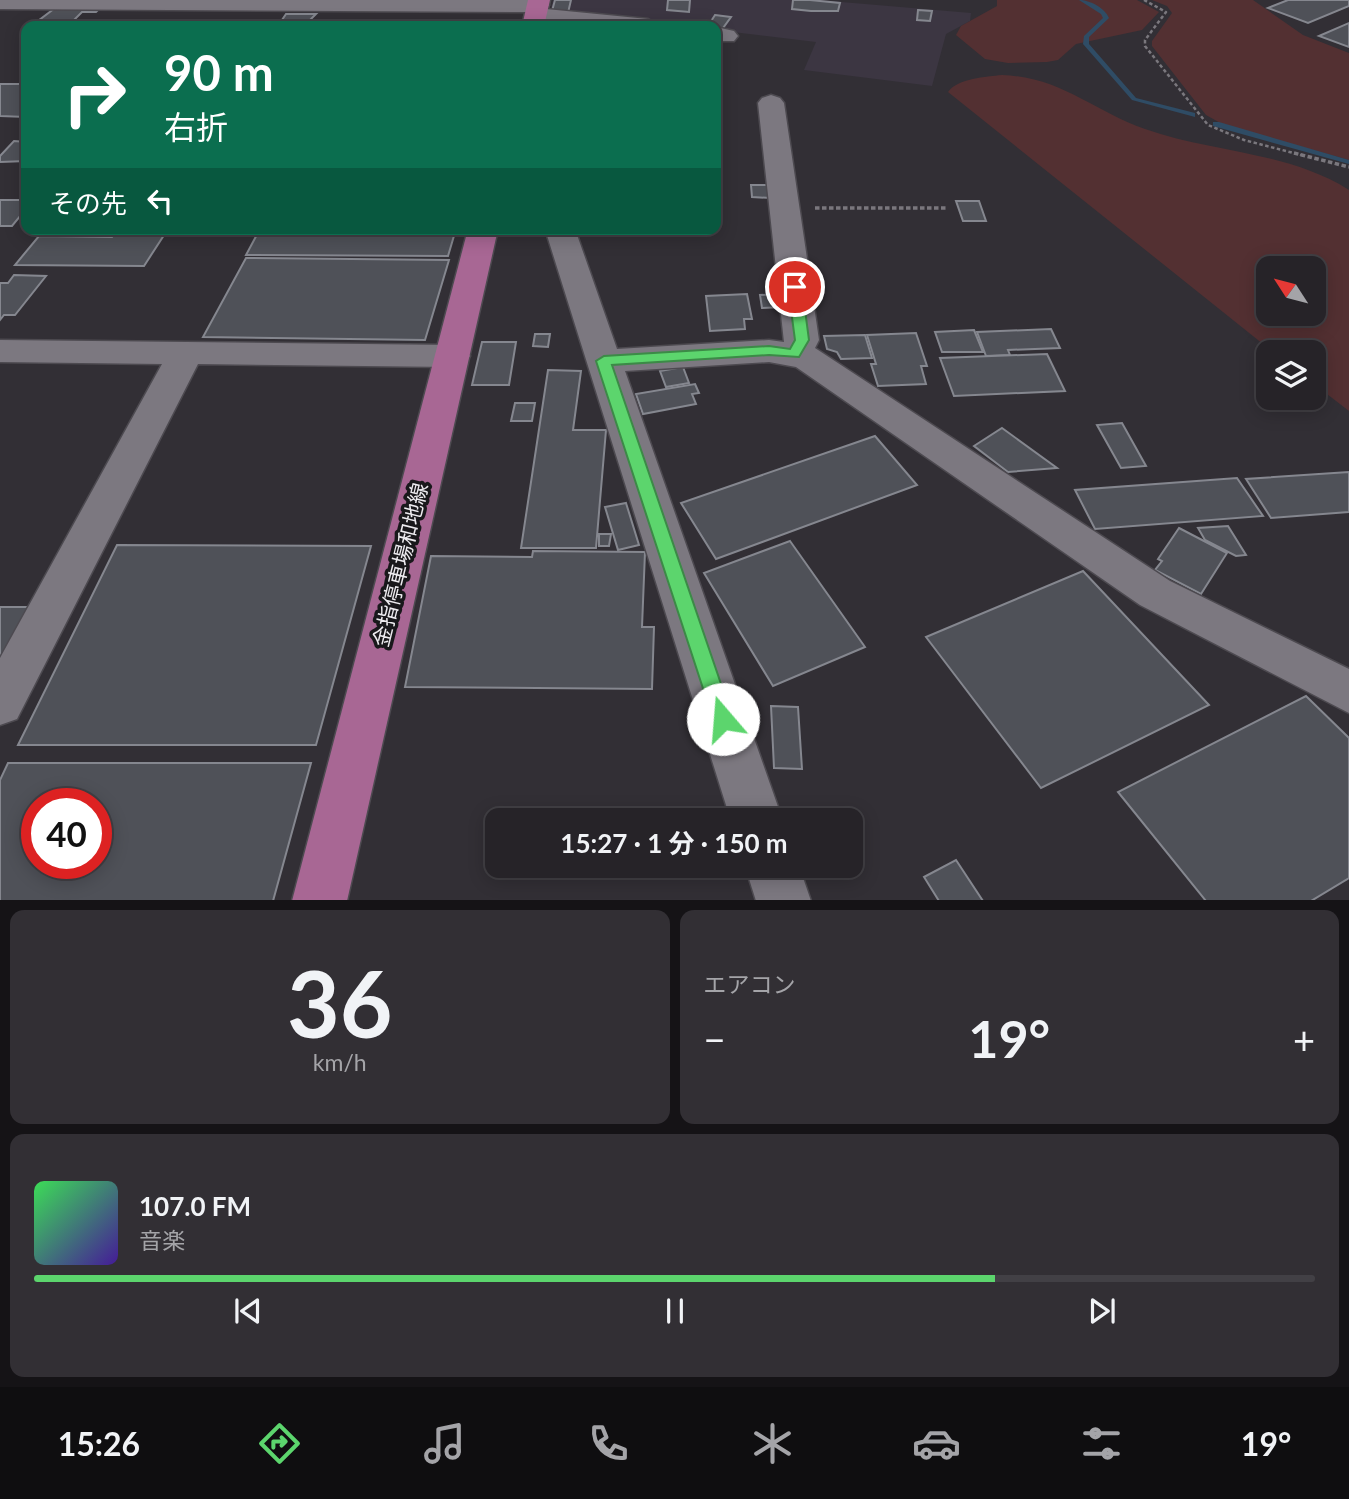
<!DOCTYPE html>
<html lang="ja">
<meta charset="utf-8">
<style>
:root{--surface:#262328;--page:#322f34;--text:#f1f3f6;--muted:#a4a4a8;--line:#424045;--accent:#5cd56d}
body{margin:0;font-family:Lato,"Noto Sans JP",sans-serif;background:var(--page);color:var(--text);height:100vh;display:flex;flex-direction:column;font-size:26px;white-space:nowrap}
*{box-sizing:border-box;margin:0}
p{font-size:23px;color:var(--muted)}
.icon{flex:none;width:38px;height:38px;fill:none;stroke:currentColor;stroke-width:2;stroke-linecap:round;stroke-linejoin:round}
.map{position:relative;height:900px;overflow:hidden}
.drawer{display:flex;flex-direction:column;gap:10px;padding:10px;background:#151316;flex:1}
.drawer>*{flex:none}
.guide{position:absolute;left:21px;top:21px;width:700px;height:214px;border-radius:14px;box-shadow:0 4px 18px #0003,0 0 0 2px var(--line);background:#0b6e4f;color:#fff;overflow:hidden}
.needle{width:46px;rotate:306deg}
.controls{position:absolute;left:1256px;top:256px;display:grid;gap:14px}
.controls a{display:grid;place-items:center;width:70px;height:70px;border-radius:14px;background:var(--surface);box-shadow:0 4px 18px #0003,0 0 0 2px var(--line);font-size:35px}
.speed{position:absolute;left:21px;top:788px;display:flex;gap:14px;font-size:35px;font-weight:700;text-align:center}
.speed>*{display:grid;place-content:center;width:91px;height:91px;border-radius:50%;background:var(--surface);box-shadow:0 4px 18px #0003,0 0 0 2px var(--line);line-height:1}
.speed .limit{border:10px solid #d22;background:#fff;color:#111}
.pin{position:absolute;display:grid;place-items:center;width:60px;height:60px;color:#fff;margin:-30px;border:4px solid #fff;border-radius:50%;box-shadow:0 2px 7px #0007}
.me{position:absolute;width:77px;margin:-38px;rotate:342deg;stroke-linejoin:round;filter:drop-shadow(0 0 5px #0008)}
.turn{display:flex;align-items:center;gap:24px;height:147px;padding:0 28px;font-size:32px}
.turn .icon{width:91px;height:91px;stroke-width:2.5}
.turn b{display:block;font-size:49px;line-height:60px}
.then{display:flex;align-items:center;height:66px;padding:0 28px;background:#0003;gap:14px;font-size:26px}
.big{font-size:52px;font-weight:700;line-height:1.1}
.drawer .widget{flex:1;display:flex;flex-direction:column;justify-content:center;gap:10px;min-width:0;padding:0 24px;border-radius:14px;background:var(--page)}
.drawer .dial{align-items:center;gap:0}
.dial b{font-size:91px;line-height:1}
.song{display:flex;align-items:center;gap:21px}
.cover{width:84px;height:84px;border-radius:10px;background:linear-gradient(135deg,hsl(130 70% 55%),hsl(260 70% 35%))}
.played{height:7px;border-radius:4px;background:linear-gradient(90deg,var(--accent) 75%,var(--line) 75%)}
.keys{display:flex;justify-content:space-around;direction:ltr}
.heat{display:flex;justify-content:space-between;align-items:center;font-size:38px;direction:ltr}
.drawer .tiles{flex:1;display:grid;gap:10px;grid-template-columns:1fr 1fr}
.widget:last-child{grid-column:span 2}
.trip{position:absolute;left:485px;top:808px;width:378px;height:70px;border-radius:14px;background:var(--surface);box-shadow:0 4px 18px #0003,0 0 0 2px var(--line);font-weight:700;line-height:70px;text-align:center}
.dock{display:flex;height:112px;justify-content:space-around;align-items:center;background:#0f0e10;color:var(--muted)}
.dock .icon{width:49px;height:49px}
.dock .selected{color:var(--accent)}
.dock b{font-size:32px;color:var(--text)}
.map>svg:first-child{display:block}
</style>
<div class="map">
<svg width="1349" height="901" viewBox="0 0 1349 901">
<rect width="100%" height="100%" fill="#322f35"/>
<path fill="#3c3642" d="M553,0H818L971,13L970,21L946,34L932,86L804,70L816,42L716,30V26H676L550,12Z"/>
<g fill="#533032" fill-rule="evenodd">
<path d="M997,0H1137L1159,12L1142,30L1076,44L1058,60L1047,62L1008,63L985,59L956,35L961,26L997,6Z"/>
<path d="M1152,0H1253L1303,35L1349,53V160L1224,125L1206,115L1152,46V41L1172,13L1167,6Z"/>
<path d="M1002,75C1061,77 1093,111 1145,129C1213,153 1287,151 1349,190V411L1314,384V352H1273L948,92C958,78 986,77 1002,75ZM1269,268H1314V313H1269Z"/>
</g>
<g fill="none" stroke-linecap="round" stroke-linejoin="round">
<g fill="#2f4c65" fill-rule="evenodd">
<path d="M1079,0C1090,0 1105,8 1109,18L1089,37V44L1136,98L1195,113V117L1132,100L1083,44L1084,36L1103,18L1101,14Z"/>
<path d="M1213,122H1219L1349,160V164L1213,126Z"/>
</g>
</g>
<g fill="#4f5158" stroke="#85878f" stroke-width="2" fill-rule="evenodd">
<path d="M555,0H571L568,13L552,11Z"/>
<path d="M668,0H690L689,12L667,10Z"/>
<path d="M793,0H810L840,3L838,11H811L792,9Z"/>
<path d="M1288,0H1349V6L1308,23L1268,8Z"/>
<path d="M59,5L102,6L96,12H82L68,26L34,24Z"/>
<path d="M918,10L932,11L930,21L917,20Z"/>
<path d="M286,14H316L304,26H278Z"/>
<path d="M715,15L731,17L723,28L716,29V26H708Z"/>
<path d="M116,20L112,26H84L91,21Z"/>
<path d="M1349,23V47L1319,36Z"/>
<path d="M0,84H26V117L0,116Z"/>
<path d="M14,141L26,142V161L0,162V156Z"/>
<path d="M751,185H770L771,198L752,197Z"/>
<path d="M0,200H26V209L12,226H0Z"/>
<path d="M956,201H979L986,221H963Z"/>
<path d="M118,229H168L144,266L15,265L39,236L112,237Z"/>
<path d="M260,229H456L448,256L246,255Z"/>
<path d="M246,258L449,260L425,340L203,337Z"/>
<path d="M14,275L46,276L15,315H4L0,320V283H8Z"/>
<path d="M747,294L752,319H744L745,329L710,331L706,296Z"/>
<path d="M780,294L783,307L762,308L760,295Z"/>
<path d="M1051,329L1060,348L1008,350L1010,355L986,356L977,332Z"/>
<path d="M974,330L983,352H942L935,332Z"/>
<path d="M916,333L927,366H921L926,384L878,386L871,364H876L867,335Z"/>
<path d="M535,334H550L548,347L533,346Z"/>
<path d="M865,335L872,358L841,359L837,352L827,349L824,336Z"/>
<path d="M482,342H516L509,385H472Z"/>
<path d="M1047,354L1065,391L954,396L940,358Z"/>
<path d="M683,367L689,383L666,387L660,371Z"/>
<path d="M548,370L581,371L573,430H606L596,548H521Z"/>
<path d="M695,384L699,393L692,394L696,404L643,414L636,394Z"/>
<path d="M515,403H535L532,421H511Z"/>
<path d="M1122,423L1146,466L1121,468L1097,425Z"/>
<path d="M1002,428L1057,468L1008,472L974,446Z"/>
<path d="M875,436L917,485L716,559L681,503Z"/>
<path d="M1349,472V512L1271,518L1246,479Z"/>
<path d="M1237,478L1263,516L1095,529L1075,490Z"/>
<path d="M626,503L639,545L618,550L605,507Z"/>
<path d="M1228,526L1246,555L1236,556L1205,540L1198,528Z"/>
<path d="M1179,528L1227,553L1201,594L1155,570L1162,561L1158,559Z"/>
<path d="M599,534H611L609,546H599Z"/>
<path d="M790,541L865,647L773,686L704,573Z"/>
<path d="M117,545L371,546L316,745H18Z"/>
<path d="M533,551L645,552L642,627H654L652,689L405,687L431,556L532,557Z"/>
<path d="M1083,571L1209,705L1041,788L926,637Z"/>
<path d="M0,607H30L0,662Z"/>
<path d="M1306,696L1349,738V878L1311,901H1206L1118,792Z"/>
<path d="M771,706L798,707L802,769L774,768Z"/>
<path d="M8,763H311L273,901H0V780ZM37,803H96V863H37Z"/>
<path d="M956,860L983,901H939L924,877Z"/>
</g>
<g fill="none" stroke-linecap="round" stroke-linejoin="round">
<defs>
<g id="minor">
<path d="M0,0H544L549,5L546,9L648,19L659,26C617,28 569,30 528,20L525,15L527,12L0,9Z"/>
<path d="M716,27L734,31L738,36L734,41H716Z"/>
<path d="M771,95L780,98L784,103L819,340L815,348L1170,581L1349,669V713L1140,605L796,367L769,362L625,371L783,821H731L545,229H575L617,349L769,340L784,342L758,103L762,98Z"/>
<path d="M0,340L452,345L464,348L470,356L464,364L452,367L198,364L17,719L0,725V658L162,364L0,362Z"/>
<path d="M745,866H799L811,901H756Z"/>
</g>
<g id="major">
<path d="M528,0H550L544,26H522Z"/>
<path d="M468,229H498L347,901H292Z"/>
</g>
</defs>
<use href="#minor" stroke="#4d4a50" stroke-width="3"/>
<use href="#major" stroke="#4d4a50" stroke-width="3"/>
<path stroke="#7a777d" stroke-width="2.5" stroke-dasharray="3.5 2.5" stroke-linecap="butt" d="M1144,0L1166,12L1145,40V46L1208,125L1244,140L1301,155"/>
<g stroke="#7a777d" stroke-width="3.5" stroke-dasharray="4.5 2.5" stroke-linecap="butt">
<path d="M1294,153L1349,167"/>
<path d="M815,208H947"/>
</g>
<use href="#minor" fill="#7c7880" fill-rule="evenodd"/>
<use href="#major" fill="#a86794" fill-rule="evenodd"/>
</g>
<path fill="#5cd56d" stroke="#3c8a47" stroke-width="2" d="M795,283L802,287L809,340L799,357L769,355L612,365L733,719L730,725L723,727L716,725L713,719L596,361L604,356L769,346L790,349L795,340L788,287Z"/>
<g text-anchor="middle" stroke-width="7" stroke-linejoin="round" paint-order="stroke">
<g font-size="21" fill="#eeecf0" stroke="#19181b">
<text transform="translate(401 565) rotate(-76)" y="7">金指停車場和地線</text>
</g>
</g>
</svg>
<div class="controls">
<a><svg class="needle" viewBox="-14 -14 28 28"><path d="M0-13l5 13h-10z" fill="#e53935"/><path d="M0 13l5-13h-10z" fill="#a4a4a8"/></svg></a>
<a><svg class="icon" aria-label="layers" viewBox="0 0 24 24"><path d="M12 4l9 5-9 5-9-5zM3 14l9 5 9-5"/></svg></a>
</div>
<div class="speed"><div class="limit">40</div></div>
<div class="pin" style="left:795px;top:287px;background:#d93025"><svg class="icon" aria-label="arrive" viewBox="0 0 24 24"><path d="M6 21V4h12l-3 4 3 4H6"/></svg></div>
<svg class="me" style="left:723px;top:719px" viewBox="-20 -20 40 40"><circle r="19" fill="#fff"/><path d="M0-13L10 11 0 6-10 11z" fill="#5cd56d"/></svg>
<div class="trip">15:27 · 1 分 · 150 m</div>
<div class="guide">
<div class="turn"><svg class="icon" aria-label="right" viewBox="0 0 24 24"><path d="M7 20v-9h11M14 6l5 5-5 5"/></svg><div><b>90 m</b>右折</div></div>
<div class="then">その先<svg class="icon" aria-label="left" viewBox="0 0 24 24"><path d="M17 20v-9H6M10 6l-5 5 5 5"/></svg></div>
</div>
</div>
<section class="drawer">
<div class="tiles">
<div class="widget dial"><b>36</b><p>km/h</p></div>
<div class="widget"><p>エアコン</p>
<div class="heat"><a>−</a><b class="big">19°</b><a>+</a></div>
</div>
<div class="widget">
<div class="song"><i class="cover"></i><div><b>107.0 FM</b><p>音楽</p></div></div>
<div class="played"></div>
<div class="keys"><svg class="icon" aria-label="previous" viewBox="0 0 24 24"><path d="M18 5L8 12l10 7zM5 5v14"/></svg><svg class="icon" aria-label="pause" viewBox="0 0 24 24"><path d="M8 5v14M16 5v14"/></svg><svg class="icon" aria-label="next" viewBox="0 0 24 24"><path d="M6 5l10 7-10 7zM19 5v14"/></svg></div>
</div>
</div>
</section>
<nav class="dock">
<b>15:26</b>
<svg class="icon selected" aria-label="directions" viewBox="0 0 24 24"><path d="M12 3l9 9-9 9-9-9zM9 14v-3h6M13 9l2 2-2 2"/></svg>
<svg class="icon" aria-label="music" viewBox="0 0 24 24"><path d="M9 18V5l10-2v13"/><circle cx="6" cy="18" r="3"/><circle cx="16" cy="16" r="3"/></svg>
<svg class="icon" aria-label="phone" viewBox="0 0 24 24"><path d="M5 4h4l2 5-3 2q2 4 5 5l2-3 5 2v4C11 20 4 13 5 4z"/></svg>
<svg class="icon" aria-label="climate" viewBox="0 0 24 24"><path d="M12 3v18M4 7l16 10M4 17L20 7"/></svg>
<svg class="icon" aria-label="car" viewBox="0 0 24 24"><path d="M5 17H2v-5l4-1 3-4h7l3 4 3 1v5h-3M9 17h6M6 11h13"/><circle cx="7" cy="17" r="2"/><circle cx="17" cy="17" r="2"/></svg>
<svg class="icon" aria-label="filters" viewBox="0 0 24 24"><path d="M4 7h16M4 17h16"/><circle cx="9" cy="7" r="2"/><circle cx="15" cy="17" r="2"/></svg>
<b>19°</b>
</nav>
